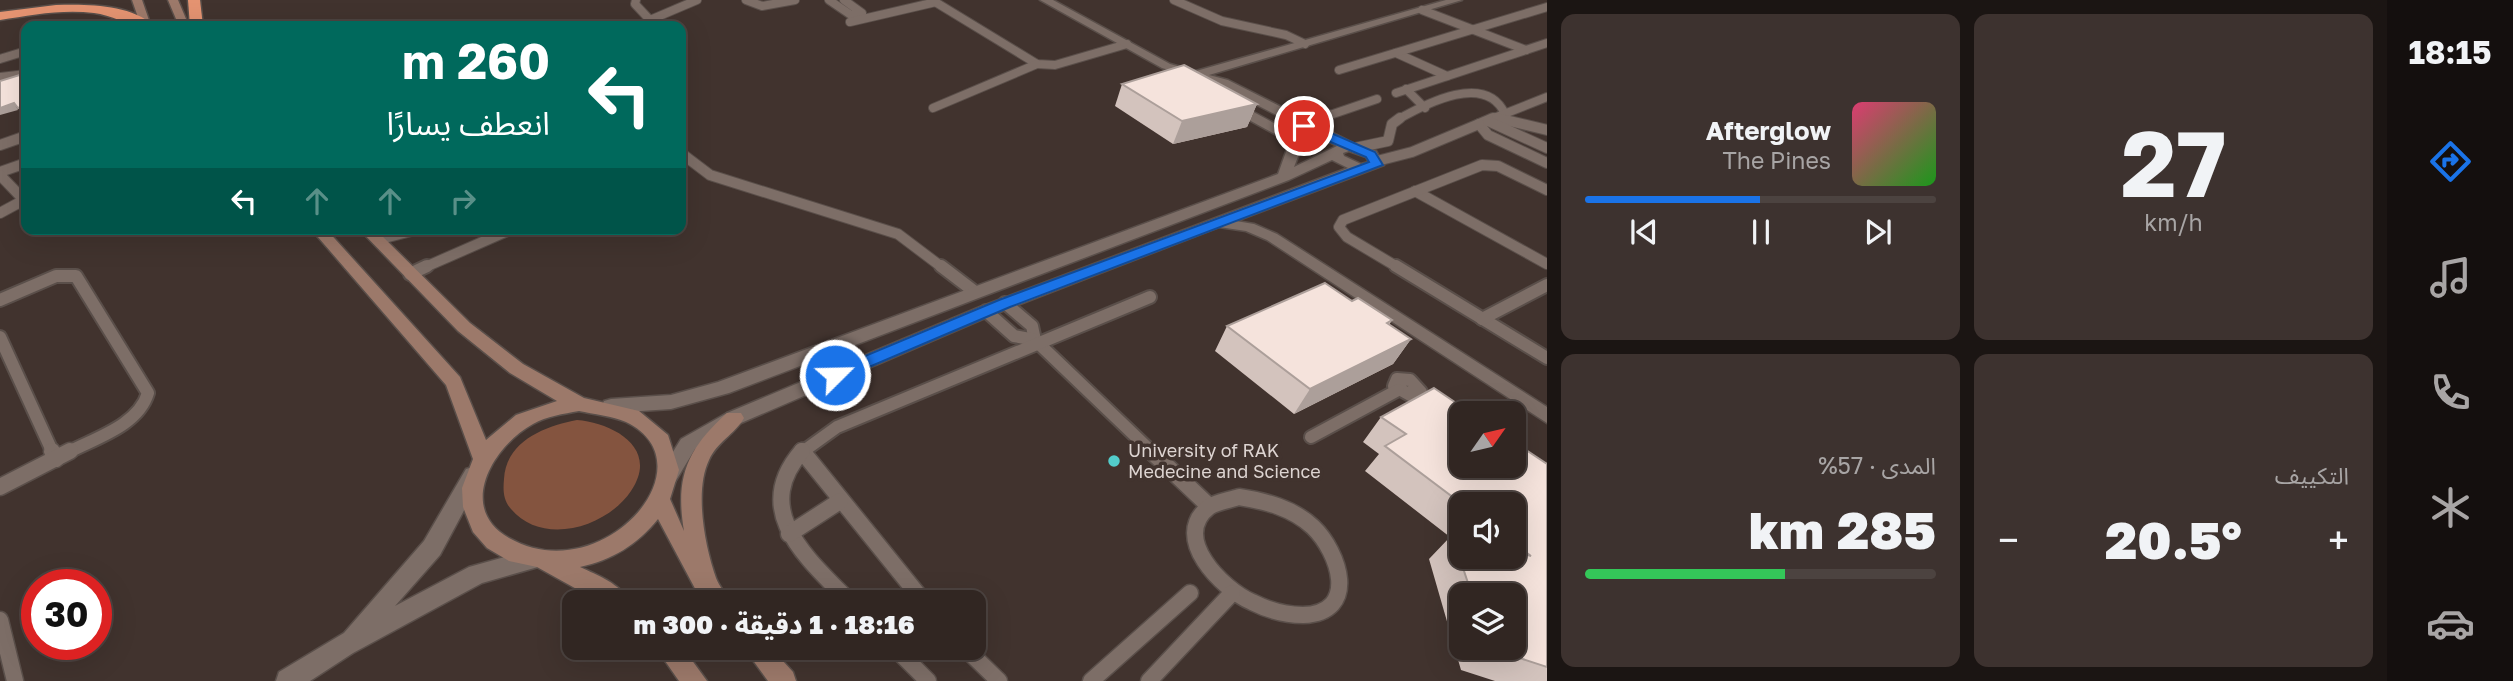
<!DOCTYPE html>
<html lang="ar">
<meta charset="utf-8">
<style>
:root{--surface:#312622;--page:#3d322f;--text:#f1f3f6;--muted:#a8a5a5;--line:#4c4340;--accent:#1a73e8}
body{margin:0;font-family:"Golos Text","Noto Sans Arabic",sans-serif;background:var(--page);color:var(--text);direction:rtl;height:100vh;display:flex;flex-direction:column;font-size:26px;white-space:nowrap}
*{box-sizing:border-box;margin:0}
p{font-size:23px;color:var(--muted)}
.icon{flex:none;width:38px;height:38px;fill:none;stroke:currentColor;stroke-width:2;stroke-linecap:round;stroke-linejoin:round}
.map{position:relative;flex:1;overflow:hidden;direction:ltr}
.panel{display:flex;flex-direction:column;gap:14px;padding:14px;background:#1b1513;width:840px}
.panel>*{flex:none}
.hud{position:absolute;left:21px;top:21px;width:665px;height:214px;border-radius:14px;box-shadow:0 7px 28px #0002,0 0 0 2px var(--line);direction:rtl;background:#00695c;color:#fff;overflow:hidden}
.needle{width:46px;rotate:56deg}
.tools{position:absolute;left:1449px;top:401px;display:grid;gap:14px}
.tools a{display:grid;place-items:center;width:77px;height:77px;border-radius:14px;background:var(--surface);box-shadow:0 7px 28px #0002,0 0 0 2px var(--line);font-size:35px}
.speed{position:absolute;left:21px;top:569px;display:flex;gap:14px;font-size:35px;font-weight:700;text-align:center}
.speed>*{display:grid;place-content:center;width:91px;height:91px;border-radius:50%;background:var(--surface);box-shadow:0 7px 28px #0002,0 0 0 2px var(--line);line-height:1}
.speed .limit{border:10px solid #d22;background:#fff;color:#111}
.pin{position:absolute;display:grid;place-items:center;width:60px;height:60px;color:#fff;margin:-30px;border:4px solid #fff;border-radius:50%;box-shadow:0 2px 7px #0007}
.me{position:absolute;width:77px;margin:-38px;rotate:67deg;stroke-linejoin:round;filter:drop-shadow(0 0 5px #0008)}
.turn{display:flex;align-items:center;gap:24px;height:147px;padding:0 21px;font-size:32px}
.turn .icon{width:91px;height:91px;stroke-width:2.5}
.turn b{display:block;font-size:49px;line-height:60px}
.lanes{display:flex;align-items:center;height:66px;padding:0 21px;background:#0003;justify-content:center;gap:35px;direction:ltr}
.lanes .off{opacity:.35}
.big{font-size:52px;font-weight:800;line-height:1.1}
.panel .widget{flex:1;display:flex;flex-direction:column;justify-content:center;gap:10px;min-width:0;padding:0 24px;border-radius:14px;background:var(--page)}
.panel .dial{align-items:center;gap:0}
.dial b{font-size:91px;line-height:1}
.song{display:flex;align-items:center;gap:21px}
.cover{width:84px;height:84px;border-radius:10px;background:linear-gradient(135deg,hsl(340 70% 55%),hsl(120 70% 35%))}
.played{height:7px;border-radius:4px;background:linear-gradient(90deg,var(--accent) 50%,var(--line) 50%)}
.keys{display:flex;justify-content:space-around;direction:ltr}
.heat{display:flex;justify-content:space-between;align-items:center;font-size:38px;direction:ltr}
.charge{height:10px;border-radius:5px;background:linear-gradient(90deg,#34c759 57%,var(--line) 0)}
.panel .tiles{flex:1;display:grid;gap:14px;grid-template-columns:repeat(2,1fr)}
.trip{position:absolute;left:562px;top:590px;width:424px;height:70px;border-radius:14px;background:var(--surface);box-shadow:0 7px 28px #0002,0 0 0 2px var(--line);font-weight:800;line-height:70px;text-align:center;direction:rtl}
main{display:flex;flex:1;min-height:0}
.tabs{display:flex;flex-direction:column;width:126px;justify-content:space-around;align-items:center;background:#140f0e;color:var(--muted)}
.tabs .icon{width:49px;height:49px}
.tabs .selected{color:var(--accent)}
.tabs b{font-size:32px;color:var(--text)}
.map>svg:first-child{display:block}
</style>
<main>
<nav class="tabs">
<b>18:15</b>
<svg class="icon selected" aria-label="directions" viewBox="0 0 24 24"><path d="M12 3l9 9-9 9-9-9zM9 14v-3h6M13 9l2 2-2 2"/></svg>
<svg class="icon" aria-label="music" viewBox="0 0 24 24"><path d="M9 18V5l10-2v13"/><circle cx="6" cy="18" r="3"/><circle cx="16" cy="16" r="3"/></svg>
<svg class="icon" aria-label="phone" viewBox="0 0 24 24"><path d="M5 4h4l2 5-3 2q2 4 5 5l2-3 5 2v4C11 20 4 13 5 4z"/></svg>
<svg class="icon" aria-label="climate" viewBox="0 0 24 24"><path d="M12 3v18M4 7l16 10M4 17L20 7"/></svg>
<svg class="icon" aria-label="car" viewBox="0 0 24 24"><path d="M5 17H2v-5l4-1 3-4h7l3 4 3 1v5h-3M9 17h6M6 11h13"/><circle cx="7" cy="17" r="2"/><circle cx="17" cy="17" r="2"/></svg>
</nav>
<section class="panel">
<div class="tiles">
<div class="widget dial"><b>27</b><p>km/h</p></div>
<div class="widget">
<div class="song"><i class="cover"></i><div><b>Afterglow</b><p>The Pines</p></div></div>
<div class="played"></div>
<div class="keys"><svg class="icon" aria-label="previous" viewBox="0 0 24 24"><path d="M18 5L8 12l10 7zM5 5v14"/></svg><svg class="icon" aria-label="pause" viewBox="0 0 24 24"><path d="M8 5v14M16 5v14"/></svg><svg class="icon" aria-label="next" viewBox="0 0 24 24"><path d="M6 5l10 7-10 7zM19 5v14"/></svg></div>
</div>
<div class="widget"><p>التكييف</p>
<div class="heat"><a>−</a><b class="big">20.5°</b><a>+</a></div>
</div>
<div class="widget"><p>المدى · 57%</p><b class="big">285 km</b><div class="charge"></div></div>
</div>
</section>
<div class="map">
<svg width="1547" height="681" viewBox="0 0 1547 681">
<rect width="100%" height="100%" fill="#41332e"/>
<path fill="#84543f" d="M577,420C613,423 660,448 631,491C607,527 543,547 511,509C503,500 503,490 504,479C506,441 545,426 577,420Z"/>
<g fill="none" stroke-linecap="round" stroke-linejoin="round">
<defs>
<g id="lane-far3">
<path d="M636,0L635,4L650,20L645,26"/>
<path d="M746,0L762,6L795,0"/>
<path d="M829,0L851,15L862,13L844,0"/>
<path d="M932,0L1037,64L1055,65L1127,44"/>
<path d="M1174,0L1222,21L1286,35L1305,44"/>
<path d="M1422,10L1526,50"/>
<path d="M650,20L697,0"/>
<path d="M850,22L936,2"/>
<path d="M1396,53L1447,76"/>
<path d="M0,59L26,51"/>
<path d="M1339,70L1547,7"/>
<path d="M0,77L26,74"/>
<path d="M1406,89L1425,108"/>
<path d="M1396,93L1547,43"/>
<path d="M933,108L1037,64"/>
<path d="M1289,118L1333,114L1377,99"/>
<path d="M1496,118L1505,120"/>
<path d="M1397,120C1427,103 1486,72 1505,114"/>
<path d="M1489,120L1547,97"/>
</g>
<g id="lane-far2">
<path d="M1493,118L1479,124L1488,135L1547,163"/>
<path d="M1497,118L1547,130"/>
<path d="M1488,121L1547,148"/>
<path d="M0,145L26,136"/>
<path d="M1355,148L1388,141L1392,124L1400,118"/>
<path d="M681,153L710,175L898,234L943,268"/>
<path d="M1377,161L1412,152L1479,124"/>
<path d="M0,172L26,163"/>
<path d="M0,175L24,200L0,213"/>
<path d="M1415,191L1547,264"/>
<path d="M377,240L419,229"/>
<path d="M423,268L512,229"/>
<path d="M1399,268L1347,237L1339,227L1343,220L1482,165L1498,166L1547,190"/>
</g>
<g id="lane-far1">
<path d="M941,266L975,292"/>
<path d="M1396,266L1547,358"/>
<path d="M410,274L427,266"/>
<path d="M0,300L56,276H76L148,393C138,426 95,438 67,453"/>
<path d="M1005,303L1032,326L1035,340"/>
<path d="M986,311L1014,336L1035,340L1153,453"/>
<path d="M1482,319L1547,285"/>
<path d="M0,337L53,453"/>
<path d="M1397,379L1410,380L1421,392L1412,396L1394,386Z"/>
<path d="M1311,437L1398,390"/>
<path d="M801,450L803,453"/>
<path d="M801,453L837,427L1150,297"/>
</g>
<g id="lane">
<path d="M52,451L56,459"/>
<path d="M802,451L924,602"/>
<path d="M802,451C750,511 807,558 850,602"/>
<path d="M1151,451L1209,506"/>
<path d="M0,487L70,451"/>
<path d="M1239,497C1265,501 1293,508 1313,527C1339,552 1360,613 1303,615C1285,615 1268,610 1252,602C1222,589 1170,537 1209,507C1216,502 1230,500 1239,497Z"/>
<path d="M789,534L840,501"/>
<path d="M0,620L15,681"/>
<path d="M895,648L928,681"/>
<path d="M965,648L999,681"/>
<path d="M1091,681L1190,593"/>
<path d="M1149,681L1232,593"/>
</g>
<g id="street">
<path d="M1040,0H1053L1170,64L1196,71L1446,0H1462L1209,75L1228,80L1355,144L1376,151L1384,165L1236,221L1254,224L1277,234L1547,407V423L1267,240L1246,231L1219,227L992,315L741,423L695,449L675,482L668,484L661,482L658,476L681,439L727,413L980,307L1348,168L1332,160L1289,180L729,393L671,409L611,413L604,411L602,406L604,401L611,399L671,395L718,382L1278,174L1287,149L1282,138L1227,108V102H1235L1292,133L1301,149L1294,167L1337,146L1220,86L1162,68ZM1349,151L1366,157L1369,162L1361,164L1344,156L1343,153Z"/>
<path d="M473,467L480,469L483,475L440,555L395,606L469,567L530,550L538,553L541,560L538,567L482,583L353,653L310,681H276L279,672L344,633L424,541L466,469Z"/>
</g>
<g id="secondary">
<path d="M132,0H142L151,26H141Z"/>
<path d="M168,0H178L189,26H179Z"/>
<path d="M311,229H326L460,377L486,440L516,415L557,401L510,373L458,331L359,229H375L470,323L523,364L584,398L639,411L668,435L679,470L670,499L684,531C675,477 687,449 727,413H741L744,418C735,434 717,442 709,460C694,491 705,547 716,578C719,586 726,594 730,602H705L699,596L658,519C637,545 612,560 580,567C597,575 621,584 630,602H600L537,567L509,561L487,548L473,532L463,507L462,488L473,459L446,385ZM579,411C593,414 613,416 626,422C713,464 602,591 509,538C456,508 493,446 533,424C547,416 563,414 579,411Z"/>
<path d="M656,648H683L707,681H679Z"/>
<path d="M744,648H771L793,672L796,681H768Z"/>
</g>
<g id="highway">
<path d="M188,0H200L203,26H190Z"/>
<path d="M56,5C86,4 130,4 153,25C135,30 113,15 94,13C63,9 31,15 0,20V12Z"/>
</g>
</defs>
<use href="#lane-far3" stroke="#5a4f4a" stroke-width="10"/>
<use href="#lane-far2" stroke="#5a4f4a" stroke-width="12"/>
<use href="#lane-far1" stroke="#5a4f4a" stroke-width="16"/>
<use href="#lane" stroke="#5a4f4a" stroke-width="19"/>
<use href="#street" stroke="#5a4f4a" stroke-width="3"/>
<use href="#secondary" stroke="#5a4f4a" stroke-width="3"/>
<use href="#highway" stroke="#5a4f4a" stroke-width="3"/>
<use href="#lane-far3" stroke="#7d6e67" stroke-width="8"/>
<use href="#lane-far2" stroke="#7d6e67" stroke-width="10"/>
<use href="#lane-far1" stroke="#7d6e67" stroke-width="12"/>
<use href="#lane" stroke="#7d6e67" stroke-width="16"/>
<use href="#street" fill="#7d6e67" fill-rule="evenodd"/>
<use href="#secondary" fill="#9c796a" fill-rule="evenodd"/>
<use href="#highway" fill="#e49371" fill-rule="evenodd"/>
</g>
<g fill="#d3c3bd" fill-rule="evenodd">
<path d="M1122,84L1257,104L1247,127L1173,144L1115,106Z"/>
<path d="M1352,301L1392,320L1389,325L1411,339L1393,364L1294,414L1215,351L1227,326Z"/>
<path d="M1381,417L1547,464V681H1495L1461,670L1429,559L1450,537L1365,471L1379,454L1363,442ZM1461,504H1514V556H1461ZM1461,595H1514V648H1461Z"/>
</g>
<g fill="#ac9f9a">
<path d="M14,103L18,110L0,115V108Z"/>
<path d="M1257,104L1247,127L1173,144L1182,121Z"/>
<path d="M26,105V113L22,114L18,108Z"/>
<path d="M1411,339L1393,364L1294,414L1310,389Z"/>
</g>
<g fill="#f5e3dc" stroke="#ac9f9a" stroke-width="2">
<path d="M1184,65L1257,104L1182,121L1122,84Z"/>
<path d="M26,73V105L18,108L14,103L0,108V81Z"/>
<path d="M1325,283L1352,301L1358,298L1392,320L1387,323L1411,339L1310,389L1227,326Z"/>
<path d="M1434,388L1471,413H1461V466H1514V442L1547,464V667L1489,648H1514V595H1472L1452,535L1461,538V556H1514V551L1531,556L1514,543V504H1462L1385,446L1406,434L1381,417Z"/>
</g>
<path fill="#1a73e8" stroke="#114b97" stroke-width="2" d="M1300,123H1308L1375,152L1383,165L1010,307L841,379L835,381L826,375L829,371L999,300L1369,162L1366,157L1300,129Z"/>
<circle fill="#53cdcb" stroke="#41332e" stroke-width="2.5" cx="1114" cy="461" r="7"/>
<g text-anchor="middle" stroke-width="7" stroke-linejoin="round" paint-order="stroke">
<g font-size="18" fill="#ddd4d1" stroke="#41332e" text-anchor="start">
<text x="1128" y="457">University of RAK<tspan x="1128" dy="21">Medecine and Science</tspan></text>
</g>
</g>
</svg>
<div class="tools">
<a><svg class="needle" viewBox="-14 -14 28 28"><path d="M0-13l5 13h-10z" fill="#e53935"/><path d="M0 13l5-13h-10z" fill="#a8a5a5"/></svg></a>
<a><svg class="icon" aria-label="sound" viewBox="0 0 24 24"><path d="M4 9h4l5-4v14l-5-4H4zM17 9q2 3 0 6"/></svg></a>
<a><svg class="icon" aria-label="layers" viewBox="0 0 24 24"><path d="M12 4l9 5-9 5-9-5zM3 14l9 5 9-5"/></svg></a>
</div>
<div class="speed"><div class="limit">30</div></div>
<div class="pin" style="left:1304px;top:126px;background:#d93025"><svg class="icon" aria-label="arrive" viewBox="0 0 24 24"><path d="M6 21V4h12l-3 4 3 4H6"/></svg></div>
<svg class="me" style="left:835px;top:375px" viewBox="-20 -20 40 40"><circle r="17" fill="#1a73e8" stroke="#fff" stroke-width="3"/><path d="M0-11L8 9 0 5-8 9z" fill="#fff"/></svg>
<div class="trip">18:16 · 1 دقيقة · 300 m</div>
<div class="hud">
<div class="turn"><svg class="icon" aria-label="left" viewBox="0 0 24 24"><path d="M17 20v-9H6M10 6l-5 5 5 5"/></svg><div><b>260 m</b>انعطف يسارًا</div></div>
<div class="lanes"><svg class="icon" aria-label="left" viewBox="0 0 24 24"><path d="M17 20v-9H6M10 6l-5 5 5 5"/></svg><svg class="icon off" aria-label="ahead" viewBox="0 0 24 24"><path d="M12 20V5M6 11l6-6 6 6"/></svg><svg class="icon off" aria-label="ahead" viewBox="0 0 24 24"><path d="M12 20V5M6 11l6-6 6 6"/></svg><svg class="icon off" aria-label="right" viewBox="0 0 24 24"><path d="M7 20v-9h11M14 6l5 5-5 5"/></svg></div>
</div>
</div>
</main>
